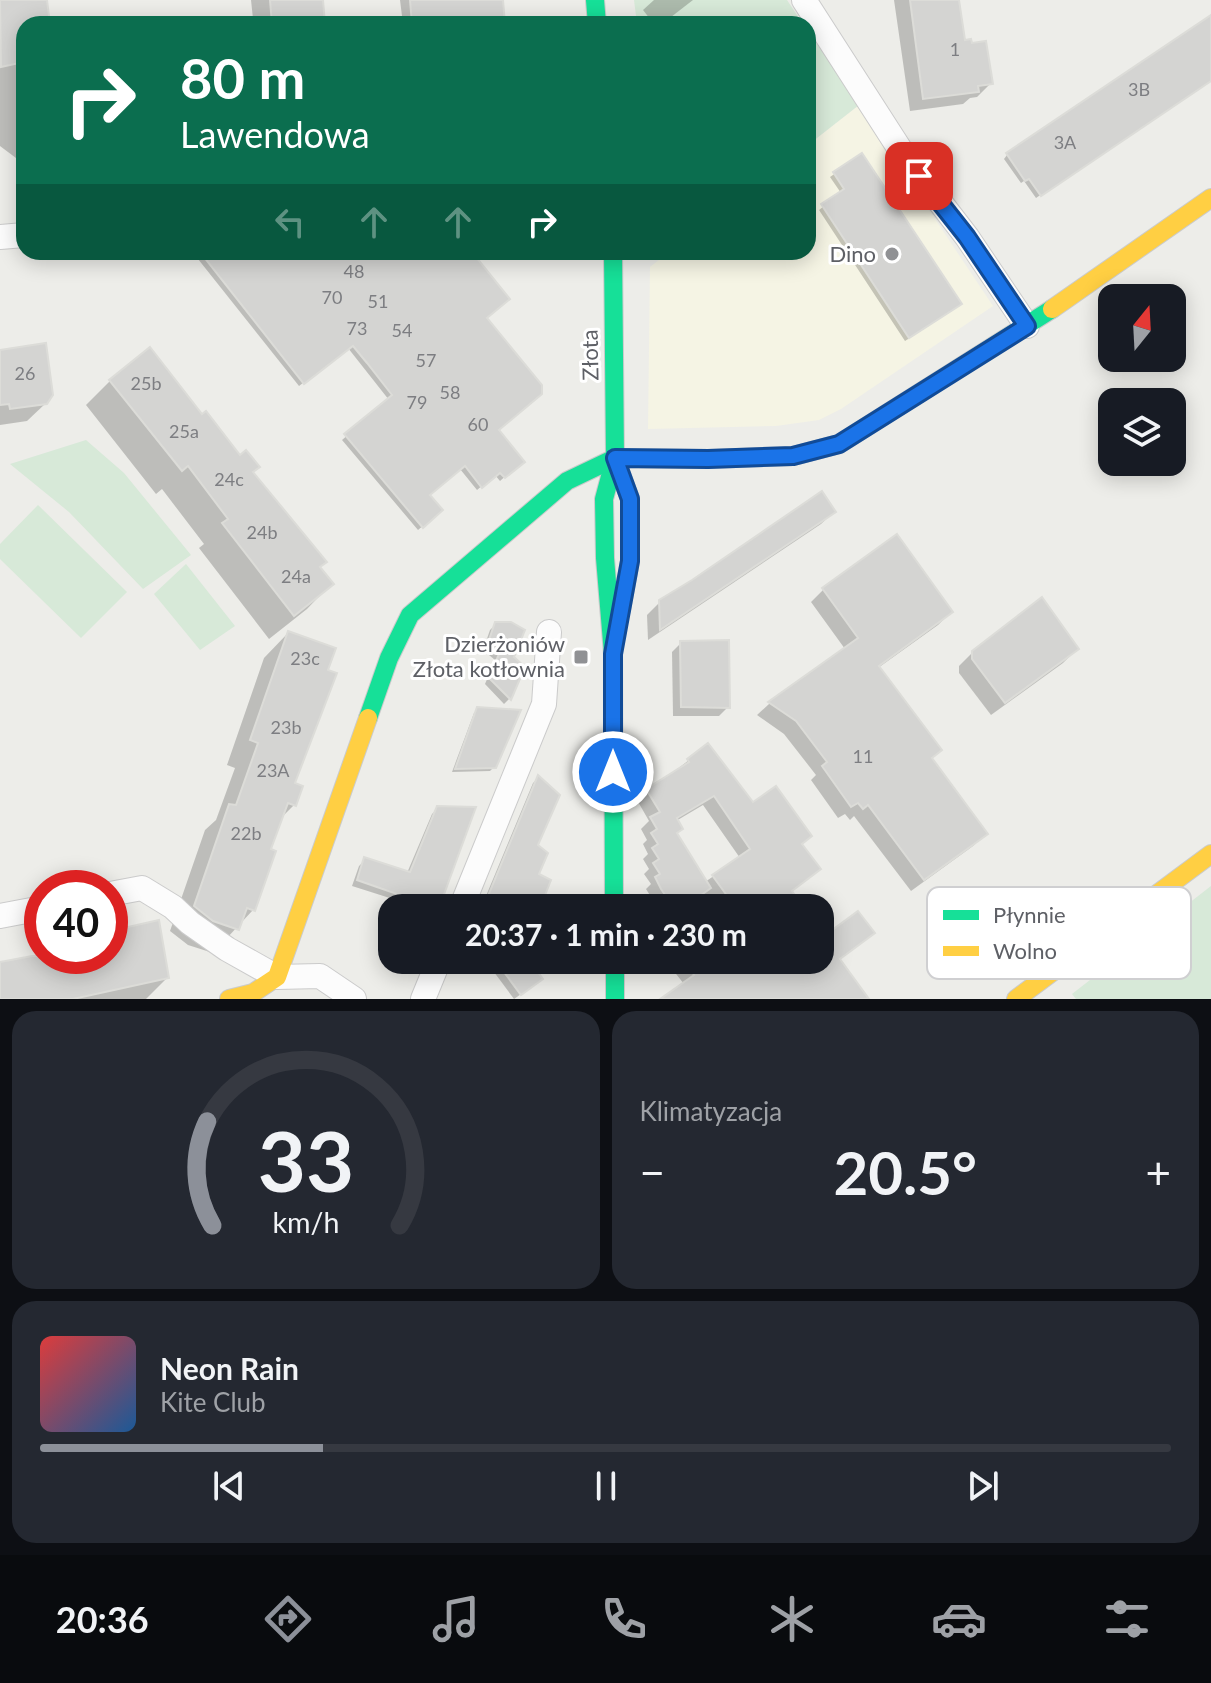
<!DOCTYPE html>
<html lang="pl">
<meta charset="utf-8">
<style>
:root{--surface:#171b24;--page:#242831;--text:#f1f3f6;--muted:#9ea1a6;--line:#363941;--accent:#8c9099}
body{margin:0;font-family:Lato,sans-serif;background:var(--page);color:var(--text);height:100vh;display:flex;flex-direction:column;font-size:30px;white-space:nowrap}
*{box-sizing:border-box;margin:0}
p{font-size:26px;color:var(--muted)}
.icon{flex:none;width:44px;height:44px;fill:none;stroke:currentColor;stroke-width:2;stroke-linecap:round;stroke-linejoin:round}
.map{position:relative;height:999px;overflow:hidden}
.sheet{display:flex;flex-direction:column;gap:12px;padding:12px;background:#0d0f14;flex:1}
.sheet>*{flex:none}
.guide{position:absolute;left:16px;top:16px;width:800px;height:244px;border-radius:24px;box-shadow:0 4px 20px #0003;background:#0b6e4f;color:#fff;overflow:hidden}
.needle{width:52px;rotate:18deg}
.fabs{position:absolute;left:1098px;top:284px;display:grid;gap:16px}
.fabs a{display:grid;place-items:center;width:88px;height:88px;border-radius:16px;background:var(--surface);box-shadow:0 4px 20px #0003;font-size:40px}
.speed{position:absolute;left:24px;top:870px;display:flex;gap:16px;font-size:40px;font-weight:700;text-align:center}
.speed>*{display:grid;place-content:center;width:104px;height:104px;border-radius:50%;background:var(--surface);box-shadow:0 4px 20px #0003;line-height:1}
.speed .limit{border:12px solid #d22;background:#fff;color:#111}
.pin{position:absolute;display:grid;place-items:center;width:68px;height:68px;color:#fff;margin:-34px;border-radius:16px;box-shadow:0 4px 12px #0006}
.me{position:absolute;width:88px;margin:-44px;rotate:0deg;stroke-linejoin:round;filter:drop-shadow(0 0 6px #0008)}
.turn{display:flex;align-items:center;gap:28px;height:168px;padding:0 32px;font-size:36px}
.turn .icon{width:104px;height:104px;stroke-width:2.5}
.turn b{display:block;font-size:56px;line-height:68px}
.lanes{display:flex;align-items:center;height:76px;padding:0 32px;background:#0003;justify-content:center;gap:40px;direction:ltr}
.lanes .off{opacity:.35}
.big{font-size:60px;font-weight:700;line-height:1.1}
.sheet .widget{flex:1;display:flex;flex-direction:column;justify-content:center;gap:12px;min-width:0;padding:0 28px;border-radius:24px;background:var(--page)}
.sheet .dial{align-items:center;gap:0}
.dial svg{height:208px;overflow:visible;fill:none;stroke:var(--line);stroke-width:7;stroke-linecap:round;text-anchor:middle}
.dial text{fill:var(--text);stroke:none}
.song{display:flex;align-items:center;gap:24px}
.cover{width:96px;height:96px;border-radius:12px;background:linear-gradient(135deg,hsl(0 70% 55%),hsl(210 70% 35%))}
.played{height:8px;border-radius:4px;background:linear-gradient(90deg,var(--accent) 25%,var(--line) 25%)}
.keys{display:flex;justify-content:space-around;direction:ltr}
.heat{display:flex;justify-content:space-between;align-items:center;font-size:44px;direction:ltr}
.sheet .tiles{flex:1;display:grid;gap:12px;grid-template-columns:1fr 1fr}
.widget:last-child{grid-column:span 2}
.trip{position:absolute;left:378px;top:894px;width:456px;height:80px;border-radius:24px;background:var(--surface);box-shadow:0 4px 20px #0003;font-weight:700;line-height:80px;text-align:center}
.menu{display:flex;height:128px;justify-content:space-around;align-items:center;background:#090b0e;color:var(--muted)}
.menu .icon{width:56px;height:56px}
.menu .on{color:var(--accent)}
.menu b{font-size:36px;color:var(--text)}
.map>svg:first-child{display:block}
</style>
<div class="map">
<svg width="1211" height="999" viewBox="0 0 1211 999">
<rect width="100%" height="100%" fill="#edede9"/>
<path fill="#f5f4e4" d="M859,105L993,306L841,409L819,420L776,426L648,429L650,267L669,252H808V145Z"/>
<g fill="#d7e9d8">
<path d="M634,0H787L803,24H637Z"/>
<path d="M808,31L859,105L808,145Z"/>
<path d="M86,440L124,473L191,555L143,589L69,512L10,464Z"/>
<path d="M38,505L127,592L81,638L0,559V544Z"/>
<path d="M186,564L235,626L200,650L154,594Z"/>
<path d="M1211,886V999H1076L1072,994Z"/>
</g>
<g fill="#0003" fill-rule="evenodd">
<path d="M0,0H45L47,18L51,17V24H24V164L0,146Z"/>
<path d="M251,0H321L323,24H250L253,19Z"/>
<path d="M400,0H500L503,24H403Z"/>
<path d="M654,0H693L662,24H654L643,10Z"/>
<path d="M894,0H957L963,42L991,83L977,97L970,98L963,104L910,111Z"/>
<path d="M1211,17V80L1036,198L1024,181L1021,183L1004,159L1007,155Z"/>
<path d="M862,155L956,308L905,341L819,210L841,193L830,177Z"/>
<path d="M206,252H469L485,318L496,430L518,465L500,481L495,475L477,490L460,469L428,495L437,514L418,530L342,440L389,400L348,348L299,386L198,259Z"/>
<path d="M0,353L46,403L27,421L0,425Z"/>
<path d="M110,381L202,417L331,584L307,609L269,639L199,548L204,544L162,489L156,494L86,405Z"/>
<path d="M834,512L821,524L648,640L647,615L660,602Z"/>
<path d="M823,590L951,612L938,625L878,668L930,759L985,833L973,846L911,891L854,816L850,820L845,814L838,818L811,780L816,775L784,734L757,715L769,704L845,649L811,602Z"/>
<path d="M496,624L512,657L523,667L509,699L504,704L485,684L495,660L483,650L490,630Z"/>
<path d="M288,633L294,805L280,819L253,910L213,953L188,945L170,931L205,830L216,820L235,768L227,765L264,658Z"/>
<path d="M681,643L728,707L719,716H673L672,652Z"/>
<path d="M1077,649L1063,663L991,715L959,673V666L973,652Z"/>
<path d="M478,709L494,767L490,771L452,772L474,713Z"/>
<path d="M689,760L752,805L800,845L808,879L790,892L802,908H658L646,889L651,884L644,874L649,869L643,859L648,854L643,844L647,840L641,829L649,821L637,800ZM703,805L740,858L705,882L676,834V821Z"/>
<path d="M538,778L535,845L537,908H481L533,783Z"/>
<path d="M438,808L441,898L446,900L444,908H393L396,900L352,886L359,866L365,860L407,873L432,814Z"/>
<path d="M392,910V935L383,931Z"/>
<path d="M110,933L167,978L146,999H0V964L42,956H110Z"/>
<path d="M820,933L824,939L862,942L839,960L867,999H664L684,984L665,960H820Z"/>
<path d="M392,943V960H413L406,969L395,967L384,960Z"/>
<path d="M449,960H484L474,974L462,971Z"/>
<path d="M485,960H526L534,985L514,999Z"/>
</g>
<g fill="#d4d4d2" stroke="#dcdcd8" stroke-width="2">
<path d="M0,0H47L50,24H24V62L1,67Z"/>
<path d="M270,0H323L325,24H272Z"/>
<path d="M410,0H503L505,24H412Z"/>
<path d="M910,0H959L965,40L971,39L972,43L986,41L993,84L978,86L979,92L923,99Z"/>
<path d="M1211,15V81L1041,196L1029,179L1025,181L1006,153Z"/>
<path d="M862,153L962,304L909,338L821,204L844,189L833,172Z"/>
<path d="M200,252H472L510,299L487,318L542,385V394L499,430L525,462L505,478L500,473L482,488L465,466L430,495L443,510L423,528L344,434L392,395L367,363L353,346L304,384Z"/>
<path d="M46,343L53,395L47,404L10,409L9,404L0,405V350Z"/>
<path d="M150,347L202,414L206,411L240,455L246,450L260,467L253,472L327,562L320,567L334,584L294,616L222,523L228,519L188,466L182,471L109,380Z"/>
<path d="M822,491L836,512L660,630L659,600L692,580Z"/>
<path d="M897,534L953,612L879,666L942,750L932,758L988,834L924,880L868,805L863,809L858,803L851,807L822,766L827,762L796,721L768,702L858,638L822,588Z"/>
<path d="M1042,597L1079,649L1005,703L972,659V651Z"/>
<path d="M495,622H511L525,630L514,657L525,667L511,700L489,678L499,654L488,643Z"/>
<path d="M288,631L336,648L328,670L337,673L295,783L303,786L296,806L288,803L271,849L276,851L255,911L247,908L239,930L213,921L194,906L229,804L236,805L258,743L250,740Z"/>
<path d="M729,640L730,708L681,707L680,641Z"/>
<path d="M477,707L521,710L496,768L455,769Z"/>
<path d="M708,743L753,802L776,786L812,836L802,844L821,869L792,891L804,908H736L712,875L750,849L714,796L677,818L683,829L677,833L711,888L683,908H674L661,889L655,877L660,874L653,863L659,859L652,848L658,844L651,833L657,829L650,817L660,812L646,789L689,762L687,759Z"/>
<path d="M538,775L560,795L538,845L548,853L539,874L551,880L540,908H483Z"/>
<path d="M437,806L476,807L439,908H395L400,895L357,880L364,857L410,872Z"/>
<path d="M858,911L875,933L840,959L869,999H660L694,975L683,960H820V930L824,936Z"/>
<path d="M159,920L169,978L73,999H0V962L32,956H110V931Z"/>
<path d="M495,960H529L543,979L521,995Z"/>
</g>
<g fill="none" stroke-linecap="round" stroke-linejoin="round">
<defs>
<g id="street">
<path d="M804,0L903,154L967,237L1027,326"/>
<path d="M0,237L24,235"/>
<path d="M110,894L142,888L173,907L190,923L227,949L277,977L320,976L354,999"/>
<path d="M461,908L544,704L549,632"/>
<path d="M0,916L42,908"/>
<path d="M423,999L439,960"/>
</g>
<g id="fast">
<path d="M595,0L597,24"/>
<path d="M613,252L615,458L604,499L605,558L613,654L614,908"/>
<path d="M615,458L630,499V561L621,610"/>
<path d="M368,718L389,658L410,615L567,481L615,458L708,459L793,456L839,444L1052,309"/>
<path d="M615,960V999"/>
</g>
<g id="slow">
<path d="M1052,309L1211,198"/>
<path d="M229,999L253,993L277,977L368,718"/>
<path d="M1016,999L1211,854"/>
</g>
</defs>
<use href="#street" stroke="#cbcbcb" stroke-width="26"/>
<use href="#fast" stroke="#cacbcb" stroke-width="20"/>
<use href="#slow" stroke="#cacbcb" stroke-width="20"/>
<use href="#street" stroke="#fcfcfc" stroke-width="24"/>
<use href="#fast" stroke="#16e098" stroke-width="18"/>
<use href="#slow" stroke="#ffcf43" stroke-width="18"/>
</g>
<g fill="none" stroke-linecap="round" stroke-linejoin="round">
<defs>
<path id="route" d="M613,772V654L630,561V499L615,458L708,459L793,456L839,444L1027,326L967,237L919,176"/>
</defs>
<use href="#route" stroke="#114b97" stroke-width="20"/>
<use href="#route" stroke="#1a73e8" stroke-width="14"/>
</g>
<g fill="#909194" stroke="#fff" stroke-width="3">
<circle cx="892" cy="254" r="8"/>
<rect x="573" y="649" width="16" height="16" rx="4"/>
</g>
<g text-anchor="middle" stroke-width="6" stroke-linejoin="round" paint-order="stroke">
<g font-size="18" fill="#7d7e82">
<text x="955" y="56">1</text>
<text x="1139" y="96">3B</text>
<text x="1065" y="149">3A</text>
<text x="354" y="278">48</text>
<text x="332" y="304">70</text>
<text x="378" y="308">51</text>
<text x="357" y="335">73</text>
<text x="402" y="337">54</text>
<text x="426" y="367">57</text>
<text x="25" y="380">26</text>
<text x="146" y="390">25b</text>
<text x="450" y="399">58</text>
<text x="417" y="409">79</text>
<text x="478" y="431">60</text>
<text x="184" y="438">25a</text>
<text x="229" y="486">24c</text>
<text x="262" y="539">24b</text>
<text x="296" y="583">24a</text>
<text x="305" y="665">23c</text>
<text x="286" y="734">23b</text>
<text x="863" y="763">11</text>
<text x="273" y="777">23A</text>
<text x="246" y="840">22b</text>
</g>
<g font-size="22" fill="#5e6066" stroke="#fff" text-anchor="end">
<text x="876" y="262">Dino</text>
<text x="565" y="652">Dzierżoniów<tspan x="565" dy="25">Złota kotłownia</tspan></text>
</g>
<g font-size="22" fill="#5e6066" stroke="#fff">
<text transform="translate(590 355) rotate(-91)" y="8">Złota</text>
</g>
</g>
<rect x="927" y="887" width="264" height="92" rx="12" fill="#fff" stroke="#cfcfd1" stroke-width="2"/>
<rect x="943" y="910" width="36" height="10" fill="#16e098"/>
<rect x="943" y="946" width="36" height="10" fill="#ffcf43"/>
<g font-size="22" fill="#5e6066">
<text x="993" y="923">Płynnie</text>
<text x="993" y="959">Wolno</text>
</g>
</svg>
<div class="fabs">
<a><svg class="needle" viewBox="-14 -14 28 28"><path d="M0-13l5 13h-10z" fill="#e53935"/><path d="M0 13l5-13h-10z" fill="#9ea1a6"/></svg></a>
<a><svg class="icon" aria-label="layers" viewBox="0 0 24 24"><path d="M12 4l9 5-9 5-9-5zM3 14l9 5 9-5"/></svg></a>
</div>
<div class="speed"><div class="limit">40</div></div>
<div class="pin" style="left:919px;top:176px;background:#d93025"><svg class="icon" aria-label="arrive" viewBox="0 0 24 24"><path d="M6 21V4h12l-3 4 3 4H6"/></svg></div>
<svg class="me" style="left:613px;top:772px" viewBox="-20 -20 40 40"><circle r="17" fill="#1a73e8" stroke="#fff" stroke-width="3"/><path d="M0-11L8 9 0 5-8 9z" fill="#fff"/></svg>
<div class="trip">20:37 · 1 min · 230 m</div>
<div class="guide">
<div class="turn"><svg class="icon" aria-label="right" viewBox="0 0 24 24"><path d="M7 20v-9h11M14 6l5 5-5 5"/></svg><div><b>80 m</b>Lawendowa</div></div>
<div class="lanes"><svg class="icon off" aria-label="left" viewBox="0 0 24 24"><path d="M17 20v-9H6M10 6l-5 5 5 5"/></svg><svg class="icon off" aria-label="ahead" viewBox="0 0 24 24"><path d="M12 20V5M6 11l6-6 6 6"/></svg><svg class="icon off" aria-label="ahead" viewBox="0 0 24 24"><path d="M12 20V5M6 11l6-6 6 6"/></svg><svg class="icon" aria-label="right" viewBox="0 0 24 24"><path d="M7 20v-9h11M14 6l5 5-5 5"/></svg></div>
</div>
</div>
<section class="sheet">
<div class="tiles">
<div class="widget dial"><svg viewBox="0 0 100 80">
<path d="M14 69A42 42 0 1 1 86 69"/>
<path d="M14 69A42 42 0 0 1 12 29" stroke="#8c9099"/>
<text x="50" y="56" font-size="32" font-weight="700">33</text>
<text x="50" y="72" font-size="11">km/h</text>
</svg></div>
<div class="widget"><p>Klimatyzacja</p>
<div class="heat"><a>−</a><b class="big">20.5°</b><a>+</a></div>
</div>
<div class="widget">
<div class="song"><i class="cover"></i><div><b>Neon Rain</b><p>Kite Club</p></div></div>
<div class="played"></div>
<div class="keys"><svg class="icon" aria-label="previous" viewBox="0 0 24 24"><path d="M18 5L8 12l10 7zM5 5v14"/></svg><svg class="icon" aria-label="pause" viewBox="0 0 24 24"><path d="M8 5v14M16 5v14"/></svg><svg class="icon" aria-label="next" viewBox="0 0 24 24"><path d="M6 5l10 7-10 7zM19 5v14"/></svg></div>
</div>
</div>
</section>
<nav class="menu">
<b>20:36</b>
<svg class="icon on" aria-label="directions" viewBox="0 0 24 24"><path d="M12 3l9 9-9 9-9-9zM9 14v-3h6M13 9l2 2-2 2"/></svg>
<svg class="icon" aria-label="music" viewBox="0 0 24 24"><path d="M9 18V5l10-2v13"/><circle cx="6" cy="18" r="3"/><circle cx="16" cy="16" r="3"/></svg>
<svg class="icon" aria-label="phone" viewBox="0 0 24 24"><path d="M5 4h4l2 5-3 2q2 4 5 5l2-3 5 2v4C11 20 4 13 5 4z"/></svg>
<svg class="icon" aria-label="climate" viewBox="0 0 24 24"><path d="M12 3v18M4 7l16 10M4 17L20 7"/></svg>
<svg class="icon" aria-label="car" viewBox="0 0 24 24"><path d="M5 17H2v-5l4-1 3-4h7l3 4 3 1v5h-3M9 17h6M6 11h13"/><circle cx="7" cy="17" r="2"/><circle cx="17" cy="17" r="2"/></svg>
<svg class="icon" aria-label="filters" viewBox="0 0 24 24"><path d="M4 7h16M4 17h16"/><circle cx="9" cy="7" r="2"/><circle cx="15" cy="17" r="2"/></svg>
</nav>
